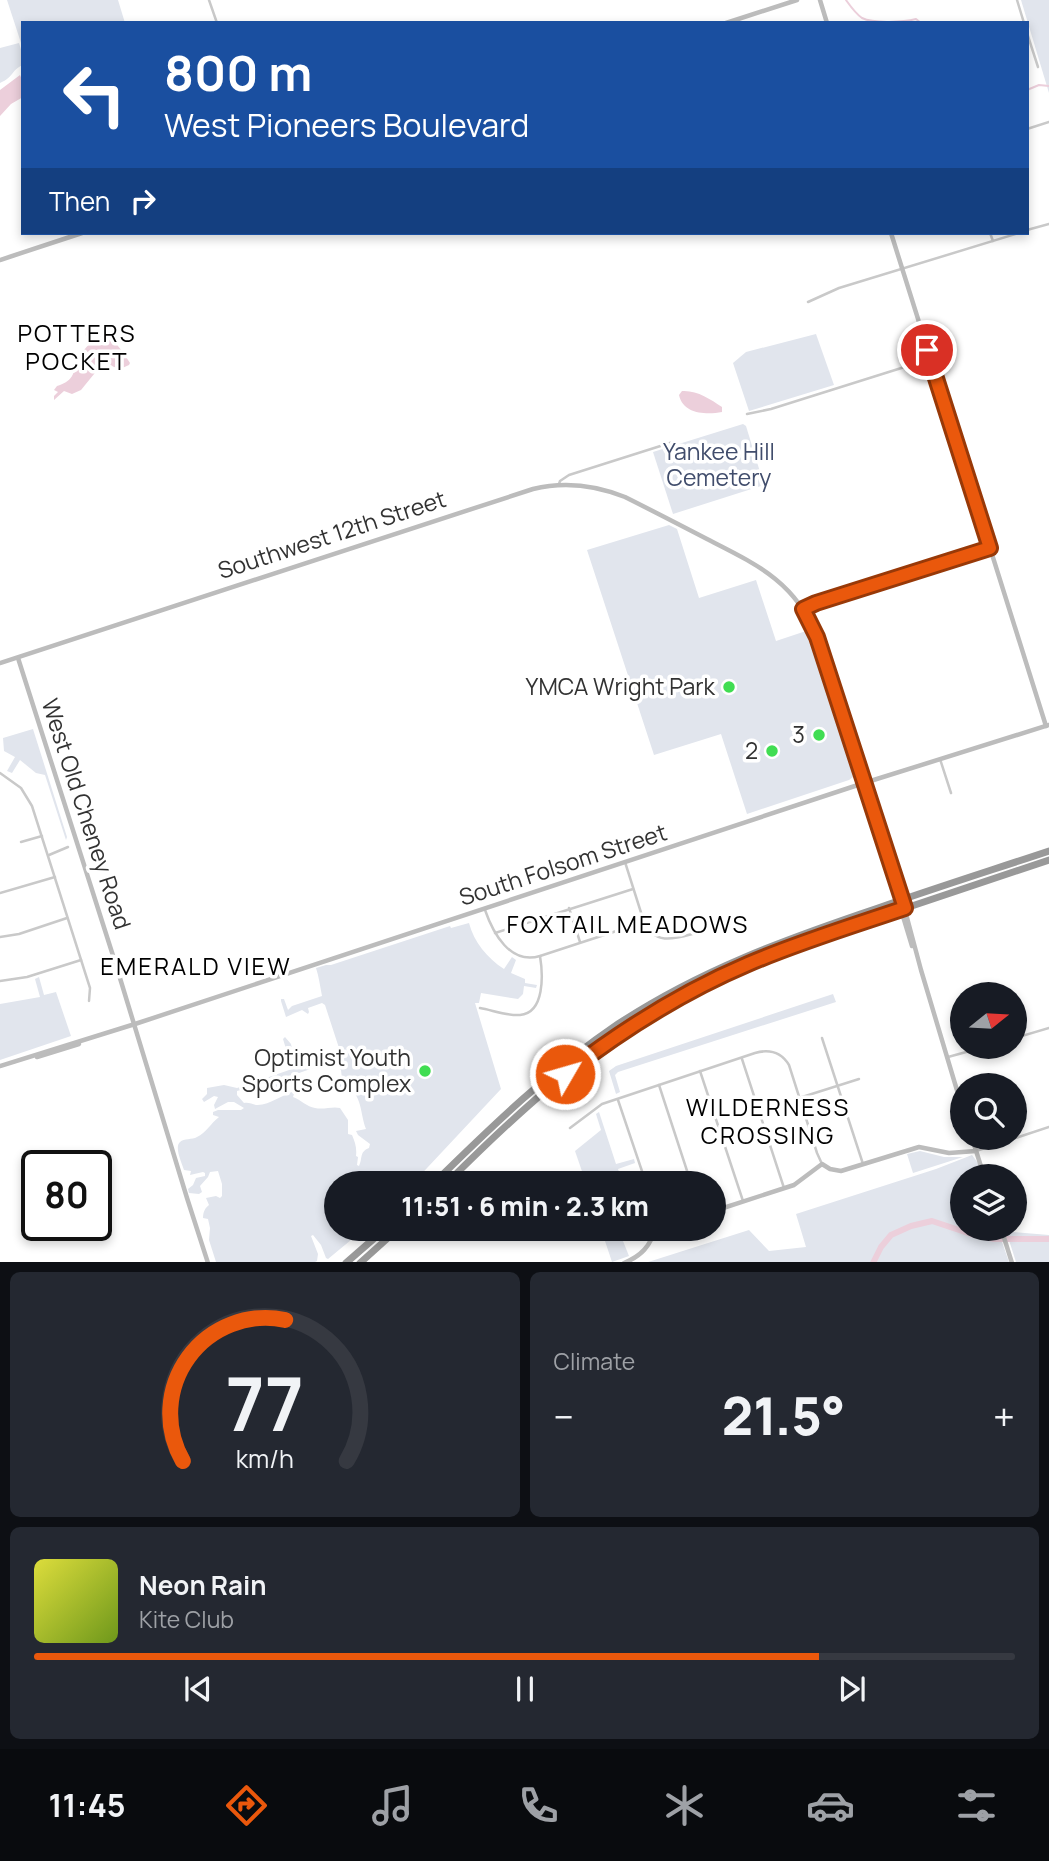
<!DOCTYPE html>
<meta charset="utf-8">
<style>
:root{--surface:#171b24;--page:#242831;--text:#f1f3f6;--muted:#9ea1a6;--line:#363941;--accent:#ea580c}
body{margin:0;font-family:Manrope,sans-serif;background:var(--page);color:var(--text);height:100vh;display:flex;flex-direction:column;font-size:26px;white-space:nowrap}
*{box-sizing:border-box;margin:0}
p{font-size:23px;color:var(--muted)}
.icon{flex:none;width:38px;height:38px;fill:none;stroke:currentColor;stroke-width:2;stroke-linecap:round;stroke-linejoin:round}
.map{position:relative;height:1262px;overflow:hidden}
.sheet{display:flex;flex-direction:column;gap:10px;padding:10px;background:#0d0f14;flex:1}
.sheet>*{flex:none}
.guide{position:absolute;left:21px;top:21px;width:1008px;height:214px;border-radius:0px;box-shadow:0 4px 10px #0003;background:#1a4fa0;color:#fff;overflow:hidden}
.needle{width:46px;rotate:72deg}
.tools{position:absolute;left:950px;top:982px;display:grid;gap:14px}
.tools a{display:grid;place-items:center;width:77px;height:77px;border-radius:50%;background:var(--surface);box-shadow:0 4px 10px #0003;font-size:35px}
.speed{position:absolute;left:21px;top:1150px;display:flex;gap:14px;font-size:35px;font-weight:700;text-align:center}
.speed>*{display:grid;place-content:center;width:91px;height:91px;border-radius:50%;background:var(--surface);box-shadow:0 4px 10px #0003;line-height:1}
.speed .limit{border:4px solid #111;border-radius:10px;background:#fff;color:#111}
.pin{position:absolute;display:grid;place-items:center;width:60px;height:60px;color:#fff;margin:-30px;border:4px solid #fff;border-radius:50%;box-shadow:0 2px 7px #0007}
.me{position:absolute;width:77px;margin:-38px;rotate:52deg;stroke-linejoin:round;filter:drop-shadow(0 0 5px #0008)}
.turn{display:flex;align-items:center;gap:24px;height:147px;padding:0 28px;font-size:32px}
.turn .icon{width:91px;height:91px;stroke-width:2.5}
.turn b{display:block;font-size:49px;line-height:60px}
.then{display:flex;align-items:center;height:66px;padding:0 28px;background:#0003;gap:14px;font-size:26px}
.big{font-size:52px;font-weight:800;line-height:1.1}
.sheet .card{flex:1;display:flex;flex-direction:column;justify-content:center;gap:10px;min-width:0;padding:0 24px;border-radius:10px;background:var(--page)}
.sheet .dial{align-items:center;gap:0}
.dial svg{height:182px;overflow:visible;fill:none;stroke:var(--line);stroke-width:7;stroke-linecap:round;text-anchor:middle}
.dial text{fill:var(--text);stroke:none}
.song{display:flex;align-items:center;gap:21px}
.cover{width:84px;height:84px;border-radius:10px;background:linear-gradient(135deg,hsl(60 70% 55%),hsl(80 70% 35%))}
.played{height:7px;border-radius:4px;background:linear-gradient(90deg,var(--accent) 80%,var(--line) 80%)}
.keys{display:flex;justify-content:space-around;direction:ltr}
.heat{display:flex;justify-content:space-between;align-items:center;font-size:38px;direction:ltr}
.sheet .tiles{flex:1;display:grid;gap:10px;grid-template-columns:1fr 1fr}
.card:last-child{grid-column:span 2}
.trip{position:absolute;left:324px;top:1171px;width:402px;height:70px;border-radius:35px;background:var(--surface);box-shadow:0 4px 10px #0003;font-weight:800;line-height:70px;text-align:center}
.menu{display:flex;height:112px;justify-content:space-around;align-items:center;background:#090b0e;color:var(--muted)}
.menu .icon{width:49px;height:49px}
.menu .selected{color:var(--accent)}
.menu b{font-size:32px;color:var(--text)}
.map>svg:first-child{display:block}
</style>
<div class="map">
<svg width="1049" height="1263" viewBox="0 0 1049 1263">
<rect width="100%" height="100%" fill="#fff"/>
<g fill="#e1e5ed" fill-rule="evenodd">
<path d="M7,0H118L125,23H23V49Z"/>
<path d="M1021,0H1049V93Z"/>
<path d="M19,43L23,56V65C12,69 14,77 0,83V48Z"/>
<path d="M816,334L834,385L749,411L733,363L746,352Z"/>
<path d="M743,424L746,426L764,485L673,514L653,452Z"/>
<path d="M669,525L677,529L699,598L756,580L776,641L809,630L849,758L853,777L849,780L747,814L721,734L654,755L587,550Z"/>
<path d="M33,729L67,837L66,840L45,775L36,773L20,760L12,773L7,771L15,757L4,751L3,738Z"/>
<path d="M469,923C474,942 487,958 504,969L512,957L516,960L511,973L525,979V983L537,985L536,988L524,986L523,994L518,999L481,993L479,1003H475L501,1089L413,1183H336V1228L357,1229V1235L328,1259L326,1258L321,1245L313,1235L311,1236L318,1254L317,1261L315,1262H216L209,1240L210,1228L208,1219L203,1218C203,1212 205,1208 209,1205L206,1198L216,1196L220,1198L222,1196V1184L218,1171L210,1172L208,1177L200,1186L202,1192L199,1194L189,1193L188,1189L193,1185L196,1178L205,1176V1173L203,1172L190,1175L191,1171L184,1170C182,1163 174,1147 180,1142C184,1138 192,1140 197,1137C206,1133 211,1123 219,1117L213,1115V1112L218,1110H241L244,1108L234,1102H228L215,1109L214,1105L218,1097L214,1096L204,1102L202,1099L207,1094V1088L224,1085L237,1088L292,1069L283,1039L285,1037L291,1044L296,1067L338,1053L339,1048L325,1005L322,1003L308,1008L309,1012L308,1014L302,1010L286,1017L281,1001V999H284L288,1010L292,1006L322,996C320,986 319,977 316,968L326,965H331L450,926L451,928ZM332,1065L337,1066L341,1070L342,1079L335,1082L339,1088C363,1087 359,1111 366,1129L356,1131L358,1135L370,1144L369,1148C359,1152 363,1158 359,1166L357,1165L358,1157L356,1156C357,1148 355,1142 352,1135L348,1134V1120L340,1108C332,1106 324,1110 315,1108C307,1107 301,1100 293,1097L295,1091C283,1094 269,1106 256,1105C252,1104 248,1102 244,1103L237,1095V1091L273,1081L277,1089L286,1086L285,1078L316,1067Z"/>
<path d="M39,977L44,995L56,992L71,1036L0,1060V1004L40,997L35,979Z"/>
<path d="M833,994L836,1002L618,1072L615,1075L620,1092L616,1094L609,1071L616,1066Z"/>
<path d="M599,1112L616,1164L634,1159L635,1163L618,1169L623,1183H586L575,1151L601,1130L596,1114Z"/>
<path d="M920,1151L944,1157H963L913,1173L907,1154Z"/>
<path d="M972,1155L978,1163L982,1176H962V1228L998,1229L1000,1242H1002L1009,1262L645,1263L749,1230L769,1251L806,1247L796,1214L936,1169Z"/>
<path d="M601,1229H632L629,1235L623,1241L629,1256L612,1262Z"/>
<path d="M1013,1232L1049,1235V1262H1016L1007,1234Z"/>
</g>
<g fill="#eccfdb">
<path d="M20,75L23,82V97L11,104L0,116V90Z"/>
<path d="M86,329C110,333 117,343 130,363L129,365L120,369L103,363L81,390L72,394L64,391L54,400V396L58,392L54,390L57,386C71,382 76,374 75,359C82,355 84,348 91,343L85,335Z"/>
<path d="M682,391C697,390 710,399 722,407V412C706,415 683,414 679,395Z"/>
</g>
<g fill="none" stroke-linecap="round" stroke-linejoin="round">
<g stroke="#eccfdb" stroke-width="2">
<path d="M846,0C851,7 855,13 862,18C874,24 904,22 916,19L921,23"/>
<path d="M1027,90L1039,85L1049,86"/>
</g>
<path stroke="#eccfdb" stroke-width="6" d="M873,1263L881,1247L891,1235L911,1226L932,1221L971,1234L994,1239H1049"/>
<g stroke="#c9c9c9" stroke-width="2.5">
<path d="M209,0L217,23"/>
<path d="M1017,0L1024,23"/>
<path d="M1027,33L1038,67"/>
<path d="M1027,129L1049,122"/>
<path d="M1027,230L1049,224"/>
<path d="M990,233L993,241"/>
<path d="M808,302L839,288L1019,233"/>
<path d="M747,414L771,409L930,359"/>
<path d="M559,484L560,481L569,475L673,442"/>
<path d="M803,609L816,603L990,548"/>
<path d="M940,759L951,793"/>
<path d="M0,773L21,788L32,806L90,988L89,1001"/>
<path d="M21,842L42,836"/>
<path d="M49,855L68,847"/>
<path d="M625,862L644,922"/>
<path d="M0,893L55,877"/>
<path d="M569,908L580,942"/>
<path d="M485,910C493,933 510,965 540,956L644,922C656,948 679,937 700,932"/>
<path d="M495,933L633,889"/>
<path d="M0,937L19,934L67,918"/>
<path d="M0,981L27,977L81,960"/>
<path d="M480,1008C492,1010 507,1016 520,1015C545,1013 543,974 540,956"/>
<path d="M822,1038L863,1164"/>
<path d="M1015,1038L1049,1028"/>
<path d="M948,1057L988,1046"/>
<path d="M742,1059L784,1188"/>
<path d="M700,1071L743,1201"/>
<path d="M659,1085L691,1183"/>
<path d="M799,1098L859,1079"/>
<path d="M618,1100L646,1183"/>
<path d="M570,1128L602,1104L755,1053C769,1049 781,1052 789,1065L817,1153L822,1164"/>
<path d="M976,1151L1049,1127"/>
</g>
<g stroke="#bcbcbc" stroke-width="4.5">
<path d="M820,0L827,23"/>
<path d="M726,23L797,0"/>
<path d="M891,233L1046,726"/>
<path d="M0,260L82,233"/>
<path d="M18,658L116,965L187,1198L208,1263"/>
<path d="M0,663L533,489C565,481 595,485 625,497C653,511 680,525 707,539C756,564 796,582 817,637L902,899L921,970L962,1107"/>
<path d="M879,837L912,946"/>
<path d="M37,1057L79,1044"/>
<path d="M0,1066L135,1024L864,783L1049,725"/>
<path d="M972,1138L984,1176"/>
<path d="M714,1211L794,1185L822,1164L830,1169L841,1171L919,1147L949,1153L976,1151"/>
<path d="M1001,1228L1012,1263"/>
<path d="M624,1263C641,1256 651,1246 655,1228"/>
</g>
<g stroke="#999" stroke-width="7">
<path d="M434,1183C492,1126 550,1070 618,1024C700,970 786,939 878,908C935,888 992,870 1049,851"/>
<path d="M447,1183C512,1118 579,1056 659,1009C732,967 809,940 888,914C942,896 995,878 1049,860"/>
<path d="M346,1263L386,1228"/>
<path d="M360,1263L399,1228"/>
</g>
</g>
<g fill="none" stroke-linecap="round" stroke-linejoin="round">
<defs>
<path id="route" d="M565,1074C622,1030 682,992 748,964C799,942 852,926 905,908L817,637L803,609L816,603L990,548L927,350"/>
</defs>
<use href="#route" stroke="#983908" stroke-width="18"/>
<use href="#route" stroke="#ea580c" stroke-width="12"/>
</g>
<g fill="#40dd52" stroke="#fff" stroke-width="2.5">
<circle cx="729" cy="687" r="7"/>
<circle cx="819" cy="735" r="7"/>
<circle cx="772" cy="751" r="7"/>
<circle cx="425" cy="1071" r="7"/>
</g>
<g text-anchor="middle" stroke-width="7" stroke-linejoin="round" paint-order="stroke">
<g font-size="23" fill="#414d6c" stroke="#fff">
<text x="719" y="460">Yankee Hill<tspan x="719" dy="26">Cemetery</tspan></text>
</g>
<g font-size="23" fill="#323232" stroke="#fff">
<text transform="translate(332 535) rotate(-18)" y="8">Southwest 12th Street</text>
<text transform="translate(86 814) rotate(72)" y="8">West Old Cheney Road</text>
<text transform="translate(563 865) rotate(-18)" y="8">South Folsom Street</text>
</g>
<g font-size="23" fill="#323232" stroke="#fff" text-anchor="end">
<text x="715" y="695">YMCA Wright Park</text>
<text x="805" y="743">3</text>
<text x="758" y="759">2</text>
<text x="411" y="1066">Optimist Youth<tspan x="411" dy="26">Sports Complex</tspan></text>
</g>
<g font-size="24" letter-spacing="2" fill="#000" stroke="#fff">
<text x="77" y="342">POTTERS<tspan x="77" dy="28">POCKET</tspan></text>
<text x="628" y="933">FOXTAIL MEADOWS</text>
<text x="196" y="975">EMERALD VIEW</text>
<text x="768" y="1116">WILDERNESS<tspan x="768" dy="28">CROSSING</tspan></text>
</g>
</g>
</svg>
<div class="tools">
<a><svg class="needle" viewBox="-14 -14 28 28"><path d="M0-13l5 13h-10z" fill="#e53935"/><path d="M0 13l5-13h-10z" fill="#9ea1a6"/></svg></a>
<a><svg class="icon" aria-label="search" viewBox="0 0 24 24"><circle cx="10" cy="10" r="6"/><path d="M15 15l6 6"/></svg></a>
<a><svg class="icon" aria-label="layers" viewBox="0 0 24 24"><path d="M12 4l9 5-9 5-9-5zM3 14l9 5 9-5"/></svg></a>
</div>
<div class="speed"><div class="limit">80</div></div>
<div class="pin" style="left:927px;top:350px;background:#d93025"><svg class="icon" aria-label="arrive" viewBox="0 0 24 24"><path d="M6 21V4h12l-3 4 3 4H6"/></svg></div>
<svg class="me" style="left:565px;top:1074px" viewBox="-20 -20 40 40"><circle r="17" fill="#ea580c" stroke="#fff" stroke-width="3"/><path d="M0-11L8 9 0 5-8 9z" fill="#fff"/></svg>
<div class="trip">11:51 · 6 min · 2.3 km</div>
<div class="guide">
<div class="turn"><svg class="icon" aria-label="left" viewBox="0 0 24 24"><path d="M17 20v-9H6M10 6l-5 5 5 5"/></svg><div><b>800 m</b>West Pioneers Boulevard</div></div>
<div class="then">Then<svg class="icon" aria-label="right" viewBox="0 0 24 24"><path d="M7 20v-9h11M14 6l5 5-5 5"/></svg></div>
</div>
</div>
<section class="sheet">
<div class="tiles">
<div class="card dial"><svg viewBox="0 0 100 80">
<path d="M14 69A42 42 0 1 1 86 69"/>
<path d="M14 69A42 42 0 0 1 59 7" stroke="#ea580c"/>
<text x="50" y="56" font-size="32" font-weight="700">77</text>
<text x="50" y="72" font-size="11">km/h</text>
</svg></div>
<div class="card"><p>Climate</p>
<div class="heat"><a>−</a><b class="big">21.5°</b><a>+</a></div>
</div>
<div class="card">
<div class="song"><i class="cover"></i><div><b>Neon Rain</b><p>Kite Club</p></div></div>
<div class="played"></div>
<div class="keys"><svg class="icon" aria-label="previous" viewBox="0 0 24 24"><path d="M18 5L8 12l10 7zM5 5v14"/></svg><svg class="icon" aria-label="pause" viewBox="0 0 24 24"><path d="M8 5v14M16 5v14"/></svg><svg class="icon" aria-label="next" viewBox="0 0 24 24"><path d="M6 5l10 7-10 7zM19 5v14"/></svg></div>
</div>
</div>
</section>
<nav class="menu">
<b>11:45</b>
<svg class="icon selected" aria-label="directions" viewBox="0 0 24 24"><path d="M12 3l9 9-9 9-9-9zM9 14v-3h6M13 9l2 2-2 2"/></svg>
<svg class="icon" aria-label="music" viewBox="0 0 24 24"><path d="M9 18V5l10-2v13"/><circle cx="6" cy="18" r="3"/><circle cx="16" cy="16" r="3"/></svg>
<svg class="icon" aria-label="phone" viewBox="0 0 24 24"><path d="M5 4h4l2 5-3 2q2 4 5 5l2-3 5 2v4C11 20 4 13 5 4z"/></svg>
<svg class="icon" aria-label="climate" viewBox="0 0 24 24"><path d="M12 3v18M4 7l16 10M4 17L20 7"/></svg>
<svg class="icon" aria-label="car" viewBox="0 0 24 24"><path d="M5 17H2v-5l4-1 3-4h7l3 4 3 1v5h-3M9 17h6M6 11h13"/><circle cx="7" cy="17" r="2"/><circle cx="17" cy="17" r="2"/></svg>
<svg class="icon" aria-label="filters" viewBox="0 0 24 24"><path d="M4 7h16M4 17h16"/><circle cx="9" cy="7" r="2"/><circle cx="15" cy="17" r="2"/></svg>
</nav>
